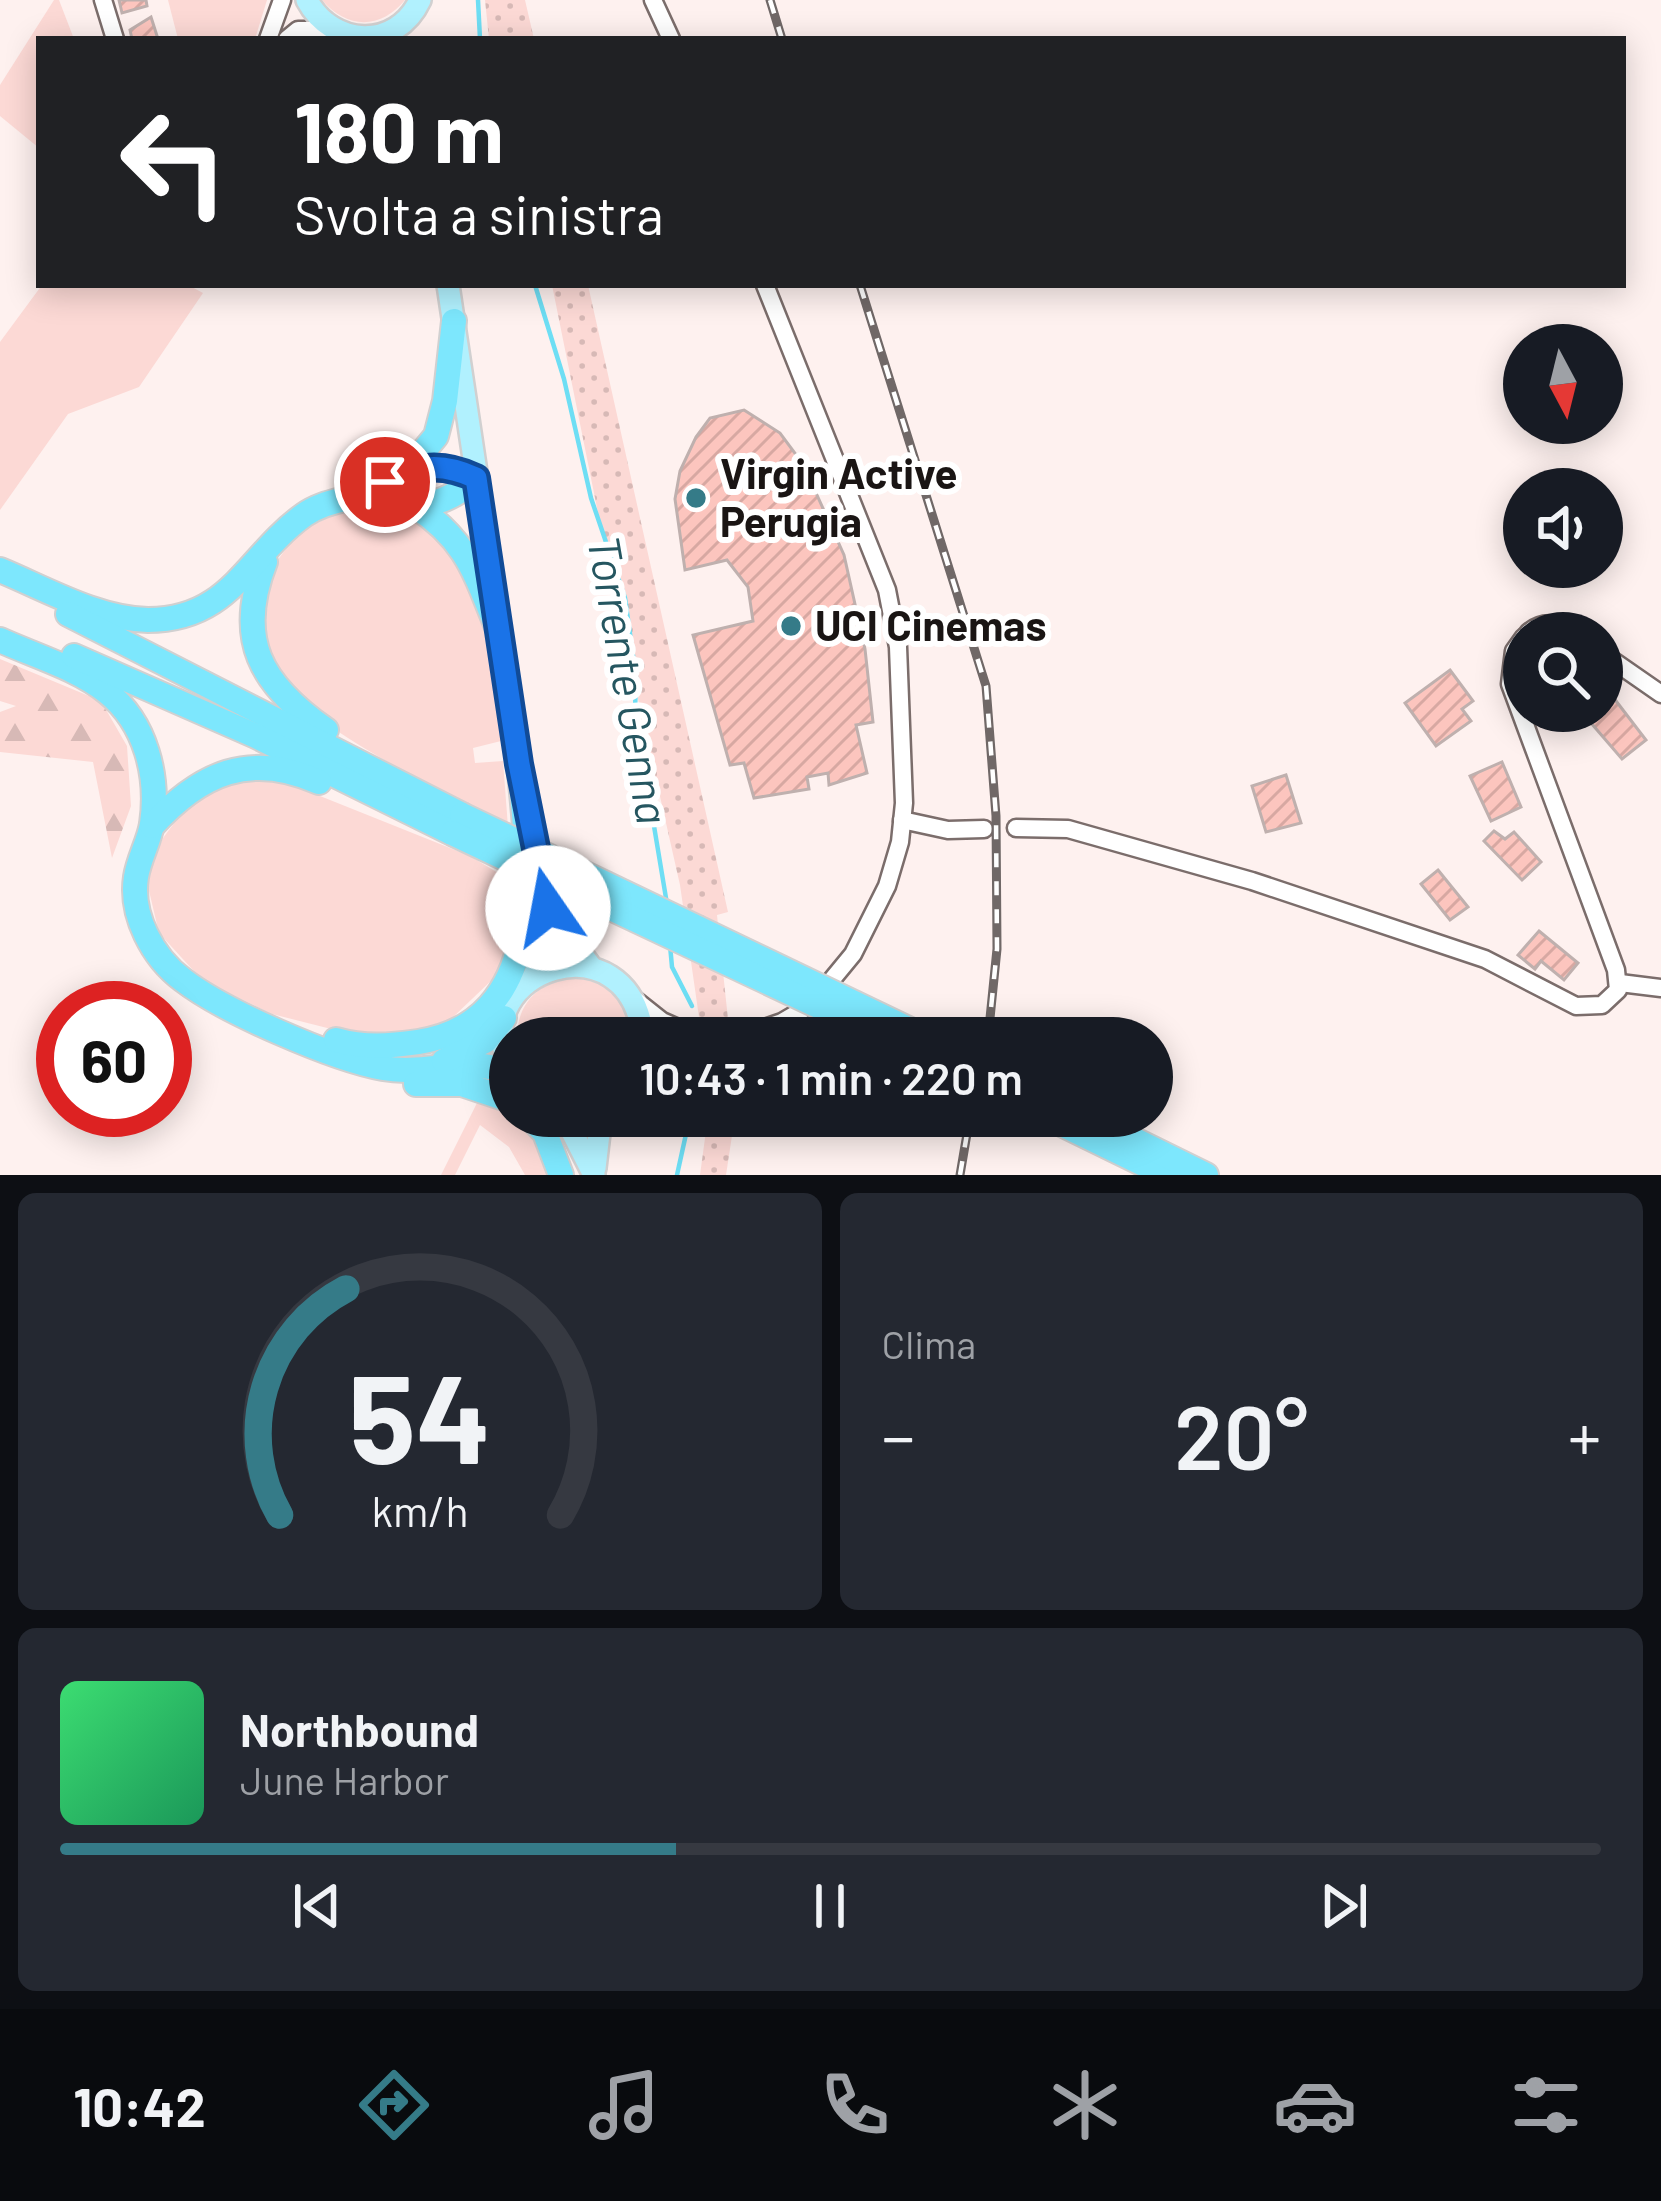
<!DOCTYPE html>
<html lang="it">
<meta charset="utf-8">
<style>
:root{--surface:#171b24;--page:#242831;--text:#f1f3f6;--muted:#9ea1a6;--line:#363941;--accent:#357b88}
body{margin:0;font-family:Barlow,sans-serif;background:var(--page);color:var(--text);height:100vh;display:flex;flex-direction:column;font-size:45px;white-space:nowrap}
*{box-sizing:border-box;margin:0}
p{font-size:39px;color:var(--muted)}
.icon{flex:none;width:66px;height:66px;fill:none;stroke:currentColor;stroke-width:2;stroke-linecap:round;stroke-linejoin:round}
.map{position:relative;height:1175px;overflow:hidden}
.details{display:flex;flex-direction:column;gap:18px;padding:18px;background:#0d0f14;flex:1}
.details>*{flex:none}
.top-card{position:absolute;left:36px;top:36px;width:1590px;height:252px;border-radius:0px;box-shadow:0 6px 30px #0003;background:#202124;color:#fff;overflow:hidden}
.needle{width:78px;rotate:173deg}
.buttons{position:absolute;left:1503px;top:324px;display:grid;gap:24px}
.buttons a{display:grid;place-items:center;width:120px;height:120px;border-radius:50%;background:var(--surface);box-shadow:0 6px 30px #0003;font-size:60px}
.speed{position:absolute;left:36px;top:981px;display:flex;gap:24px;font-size:60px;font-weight:700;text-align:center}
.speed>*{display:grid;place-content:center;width:156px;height:156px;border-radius:50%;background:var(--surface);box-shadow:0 6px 30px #0003;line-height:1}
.speed .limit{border:18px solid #d22;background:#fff;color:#111}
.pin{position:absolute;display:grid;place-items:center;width:102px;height:102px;color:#fff;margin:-51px;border:6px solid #fff;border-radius:50%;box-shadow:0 3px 12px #0007}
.me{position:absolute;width:132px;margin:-66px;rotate:348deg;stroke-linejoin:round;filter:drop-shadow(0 0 9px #0008)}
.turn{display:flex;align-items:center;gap:42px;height:252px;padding:0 60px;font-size:54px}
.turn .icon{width:156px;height:156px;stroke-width:2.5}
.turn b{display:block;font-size:84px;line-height:102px}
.big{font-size:90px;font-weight:600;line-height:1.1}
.details .card{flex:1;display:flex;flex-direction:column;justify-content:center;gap:18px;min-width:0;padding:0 42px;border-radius:18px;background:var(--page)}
.details .dial{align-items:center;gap:0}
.dial svg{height:312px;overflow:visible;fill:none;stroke:var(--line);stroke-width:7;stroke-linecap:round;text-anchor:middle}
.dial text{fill:var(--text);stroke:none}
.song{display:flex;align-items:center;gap:36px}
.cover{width:144px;height:144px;border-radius:18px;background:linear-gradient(135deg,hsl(140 70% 55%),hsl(150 70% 35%))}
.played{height:12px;border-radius:6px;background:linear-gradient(90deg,var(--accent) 40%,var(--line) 40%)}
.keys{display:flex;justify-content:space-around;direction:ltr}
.heat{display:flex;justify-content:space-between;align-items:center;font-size:66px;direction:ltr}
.details .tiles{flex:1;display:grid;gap:18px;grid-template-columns:1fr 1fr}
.card:last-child{grid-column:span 2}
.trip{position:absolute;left:489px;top:1017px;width:684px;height:120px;border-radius:60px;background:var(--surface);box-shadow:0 6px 30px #0003;font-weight:600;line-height:120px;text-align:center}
.dock{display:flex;height:192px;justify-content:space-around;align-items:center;background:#090b0e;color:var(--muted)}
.dock .icon{width:84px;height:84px}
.dock .current{color:var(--accent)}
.dock b{font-size:54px;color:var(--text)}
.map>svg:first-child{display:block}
</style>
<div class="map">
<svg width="1661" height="1175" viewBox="0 0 1661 1175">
<defs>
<pattern id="forest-firs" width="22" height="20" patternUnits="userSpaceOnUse" patternTransform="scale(3)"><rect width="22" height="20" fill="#fcd9d5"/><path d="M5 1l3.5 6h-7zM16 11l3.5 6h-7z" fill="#d7b9b6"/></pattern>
<pattern id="park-dots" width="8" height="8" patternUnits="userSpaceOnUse" patternTransform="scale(3)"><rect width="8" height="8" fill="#fcd9d5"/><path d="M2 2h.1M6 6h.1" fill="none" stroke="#d7b9b6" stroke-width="1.8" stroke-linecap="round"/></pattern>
<pattern id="building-hatch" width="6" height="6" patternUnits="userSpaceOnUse" patternTransform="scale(3)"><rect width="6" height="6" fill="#fcc5be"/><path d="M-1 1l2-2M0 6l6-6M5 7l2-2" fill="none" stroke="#d7a8a2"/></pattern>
</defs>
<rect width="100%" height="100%" fill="#fef1ef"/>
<g fill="#fcd9d5">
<path d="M54,0H59L74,39H39V148L0,116V85Z"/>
<path d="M168,0H267L255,39H178Z"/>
<path d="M322,0H405C380,30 347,29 322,0Z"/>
<path d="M42,285H188L203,293L139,387L68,414L0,510V342Z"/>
<path d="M378,505C403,515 435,525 452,547C485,592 493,685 501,741L473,748L475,763L503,761L508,827C453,796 309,728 278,679C260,651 252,604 269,575C296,525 324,515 378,505Z"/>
<path d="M238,779L280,780L470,856L513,882L512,939L494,978L450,1020L390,1038L347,1033L272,1014L203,981L159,933L146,878L163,838L189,803Z"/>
<path d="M573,976C609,982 628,1001 631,1038H517C517,1002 539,983 573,976Z"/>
<path d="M479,1099C514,1115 539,1135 550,1175H525L509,1147L480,1125L455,1175H441Z"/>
</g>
<path fill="url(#forest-firs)" d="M0,659L101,701L127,746L131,806L112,858L93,762L0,752V712L16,706L0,701Z"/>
<g fill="url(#park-dots)">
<path d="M485,0H525L534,39H489Z"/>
<path d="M552,285H588L728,912L717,915L730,1038H702L680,885L615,597Z"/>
<path d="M708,1116H735L726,1175H700Z"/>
</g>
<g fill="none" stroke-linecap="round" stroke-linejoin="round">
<g stroke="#6edef4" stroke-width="4.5">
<path d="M478,0L480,39"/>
<path d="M535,285L564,379L591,498L625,598L636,677L635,712L667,904"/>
<path d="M670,945L672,967L692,1006"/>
<path d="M677,1175L690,1116"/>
</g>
</g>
<g fill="url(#building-hatch)" stroke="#bfb0ae" stroke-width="3">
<path d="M119,0H146L147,6L122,13Z"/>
<path d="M151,17L158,39H132L130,30Z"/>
<path d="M744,410L780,433L803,464L844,555L865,649L873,722L856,725L867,773L829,785L828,773L807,777L809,789L754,798L744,763L730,765L693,635L753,621L748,587L727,560L685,570L675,499L680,471L696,437L710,418Z"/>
<path d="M1450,670L1473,701L1462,709L1471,721L1436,746L1405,703Z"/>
<path d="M1613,697L1646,740L1622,759L1585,716L1602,711V705Z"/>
<path d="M1502,762L1521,807L1491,821L1470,776Z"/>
<path d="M1286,775L1301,823L1266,832L1252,786Z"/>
<path d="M1494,831L1505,839L1514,832L1541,862L1522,880L1484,841Z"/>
<path d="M1438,870L1468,907L1450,920L1421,884Z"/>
<path d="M1539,931L1578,963L1564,980L1541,961L1535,969L1518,955Z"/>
</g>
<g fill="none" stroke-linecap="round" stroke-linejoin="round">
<path stroke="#dcd0ce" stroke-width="16" stroke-dasharray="16 8" stroke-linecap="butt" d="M984,829L1016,828"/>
<defs>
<g id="minor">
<path d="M103,0L115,39"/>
<path d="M653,0L671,39"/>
<path d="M268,39L282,0"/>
<path d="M287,39L298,30H333"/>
<path d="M1528,633C1543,620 1558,623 1573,633"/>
<path d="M1602,653L1661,694"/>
<path d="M902,820L948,830L984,829"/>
<path d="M1016,828L1068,829L1252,881L1485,959L1576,1006L1602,1005L1618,990L1616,970L1510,684L1514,651L1524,637"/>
<path d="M1620,983L1661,988"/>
<path d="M633,998L662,1021L701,1038"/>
<path d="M735,1038L782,1022L811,1005L853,954L887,886L900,842L904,803L898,647L887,590L765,285"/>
</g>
<g id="major">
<path d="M307,0C332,47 396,51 420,0"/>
<path d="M448,285L522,779"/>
<path d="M548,908L591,967"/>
<path d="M533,978C553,933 549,909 539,862"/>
<path d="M510,1065C463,970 631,914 643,1038"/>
<path d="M564,1116L594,1175"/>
<path d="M595,1168L601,1116"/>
</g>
<g id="highway">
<path d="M408,470L436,436L445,401L454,321"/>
<path d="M415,506C468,541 475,574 498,629"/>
<path d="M265,562C235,639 260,684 326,730"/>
<path d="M0,570C46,589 97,619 148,620C231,620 247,556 304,515C322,502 343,501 364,493C410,474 424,454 476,478C436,515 410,505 362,494"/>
<path d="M68,614L462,815"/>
<path d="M0,640C35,656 77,668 107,692C146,723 159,776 152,824C149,842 139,858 136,877C130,915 153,958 183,980C223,1011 333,1059 383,1068C426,1076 469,1055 510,1073"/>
<path d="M74,656L256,736L452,833"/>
<path d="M152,826C200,773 250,751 319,782"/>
<path d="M336,1040C364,1048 390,1046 418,1042C552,1021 529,861 519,764"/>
<path d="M444,1061L485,1041L504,1018"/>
<path d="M416,1084H462L510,1100"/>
<path d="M529,1116L545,1133L561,1175"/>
<path d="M1045,1116L1166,1175"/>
<path d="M1086,1116L1206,1175"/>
</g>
</defs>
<use href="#minor" stroke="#7b6d6b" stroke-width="21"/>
<use href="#major" stroke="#d1d0d0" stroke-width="26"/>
<use href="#highway" stroke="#d1d0d0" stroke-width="28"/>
<use href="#minor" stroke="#fff" stroke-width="16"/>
<use href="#major" stroke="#b1f1fe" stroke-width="21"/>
<use href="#highway" stroke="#7de7fd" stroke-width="24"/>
<defs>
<g id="rail">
<path d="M770,0L782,39"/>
<path d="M860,285L986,686L996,816L997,949L988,1038"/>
<path d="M960,1175L970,1116"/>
</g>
</defs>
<use href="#rail" stroke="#706867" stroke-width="9"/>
<use href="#rail" stroke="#fff" stroke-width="4.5" stroke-dasharray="14" stroke-linecap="butt"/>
<defs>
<g id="highway-bridge">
<path d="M462,815L927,1038"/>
<path d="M452,833L886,1038"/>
</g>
</defs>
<use href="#highway-bridge" stroke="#d1d0d0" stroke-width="28" stroke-linecap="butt"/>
<use href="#highway-bridge" stroke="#7de7fd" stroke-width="24"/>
</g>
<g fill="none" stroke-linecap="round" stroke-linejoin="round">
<defs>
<path id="route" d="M385,482C417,465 442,462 476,478L519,764L548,908"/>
</defs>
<use href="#route" stroke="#114b97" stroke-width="30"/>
<use href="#route" stroke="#1a73e8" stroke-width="21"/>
</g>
<g fill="#357b88" stroke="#fff" stroke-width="4.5">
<circle cx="696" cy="498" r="12"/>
<circle cx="791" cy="626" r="12"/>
</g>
<g text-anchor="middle" stroke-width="12" stroke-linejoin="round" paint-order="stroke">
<g font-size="42" font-weight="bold" fill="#1a1514" stroke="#fff" text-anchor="start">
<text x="720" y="489">Virgin Active<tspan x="720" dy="48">Perugia</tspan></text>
<text x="815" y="641">UCI Cinemas</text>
</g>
<g font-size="45" font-style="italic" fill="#255660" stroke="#fff">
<text transform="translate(628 680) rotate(80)" y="16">Torrente Genna</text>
</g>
</g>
</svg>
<div class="buttons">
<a><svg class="needle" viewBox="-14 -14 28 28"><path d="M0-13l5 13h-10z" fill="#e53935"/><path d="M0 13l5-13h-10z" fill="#9ea1a6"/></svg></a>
<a><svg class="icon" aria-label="sound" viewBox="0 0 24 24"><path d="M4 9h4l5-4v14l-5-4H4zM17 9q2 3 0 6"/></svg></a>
<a><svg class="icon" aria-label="search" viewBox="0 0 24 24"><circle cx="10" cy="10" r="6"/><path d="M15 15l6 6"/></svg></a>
</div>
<div class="speed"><div class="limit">60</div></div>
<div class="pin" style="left:385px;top:482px;background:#d93025"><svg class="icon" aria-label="arrive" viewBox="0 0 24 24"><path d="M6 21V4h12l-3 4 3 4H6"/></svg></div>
<svg class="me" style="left:548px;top:908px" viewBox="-20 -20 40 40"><circle r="19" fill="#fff"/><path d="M0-13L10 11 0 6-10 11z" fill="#1a73e8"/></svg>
<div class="trip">10:43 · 1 min · 220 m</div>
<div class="top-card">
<div class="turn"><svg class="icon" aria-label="left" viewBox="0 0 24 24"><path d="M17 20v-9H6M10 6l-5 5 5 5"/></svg><div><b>180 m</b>Svolta a sinistra</div></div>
</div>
</div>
<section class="details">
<div class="tiles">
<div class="card dial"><svg viewBox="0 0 100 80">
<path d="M14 69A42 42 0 1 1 86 69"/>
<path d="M14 69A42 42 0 0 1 31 11" stroke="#357b88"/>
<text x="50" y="56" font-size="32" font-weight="700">54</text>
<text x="50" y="72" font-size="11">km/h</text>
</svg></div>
<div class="card"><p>Clima</p>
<div class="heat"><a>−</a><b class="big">20°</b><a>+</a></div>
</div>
<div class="card">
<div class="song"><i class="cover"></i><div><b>Northbound</b><p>June Harbor</p></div></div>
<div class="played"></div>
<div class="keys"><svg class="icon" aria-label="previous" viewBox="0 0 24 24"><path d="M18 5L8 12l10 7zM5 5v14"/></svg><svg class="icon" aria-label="pause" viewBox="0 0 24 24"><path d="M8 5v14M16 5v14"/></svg><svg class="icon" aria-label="next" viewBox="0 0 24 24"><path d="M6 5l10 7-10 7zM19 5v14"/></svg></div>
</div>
</div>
</section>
<nav class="dock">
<b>10:42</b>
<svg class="icon current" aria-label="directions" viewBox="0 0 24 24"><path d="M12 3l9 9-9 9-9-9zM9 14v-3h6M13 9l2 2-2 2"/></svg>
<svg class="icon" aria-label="music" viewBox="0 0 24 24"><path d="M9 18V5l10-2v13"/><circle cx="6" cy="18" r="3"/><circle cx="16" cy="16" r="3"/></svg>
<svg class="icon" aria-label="phone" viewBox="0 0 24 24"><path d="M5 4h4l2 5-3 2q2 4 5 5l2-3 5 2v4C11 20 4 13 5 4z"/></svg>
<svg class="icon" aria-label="climate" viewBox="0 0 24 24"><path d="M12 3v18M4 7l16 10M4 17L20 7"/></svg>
<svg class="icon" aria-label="car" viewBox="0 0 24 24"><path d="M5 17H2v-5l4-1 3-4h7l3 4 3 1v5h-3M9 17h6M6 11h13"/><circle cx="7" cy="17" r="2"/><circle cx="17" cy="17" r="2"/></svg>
<svg class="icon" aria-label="filters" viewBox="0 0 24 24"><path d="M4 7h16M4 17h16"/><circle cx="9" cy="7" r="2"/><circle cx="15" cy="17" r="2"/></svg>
</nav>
